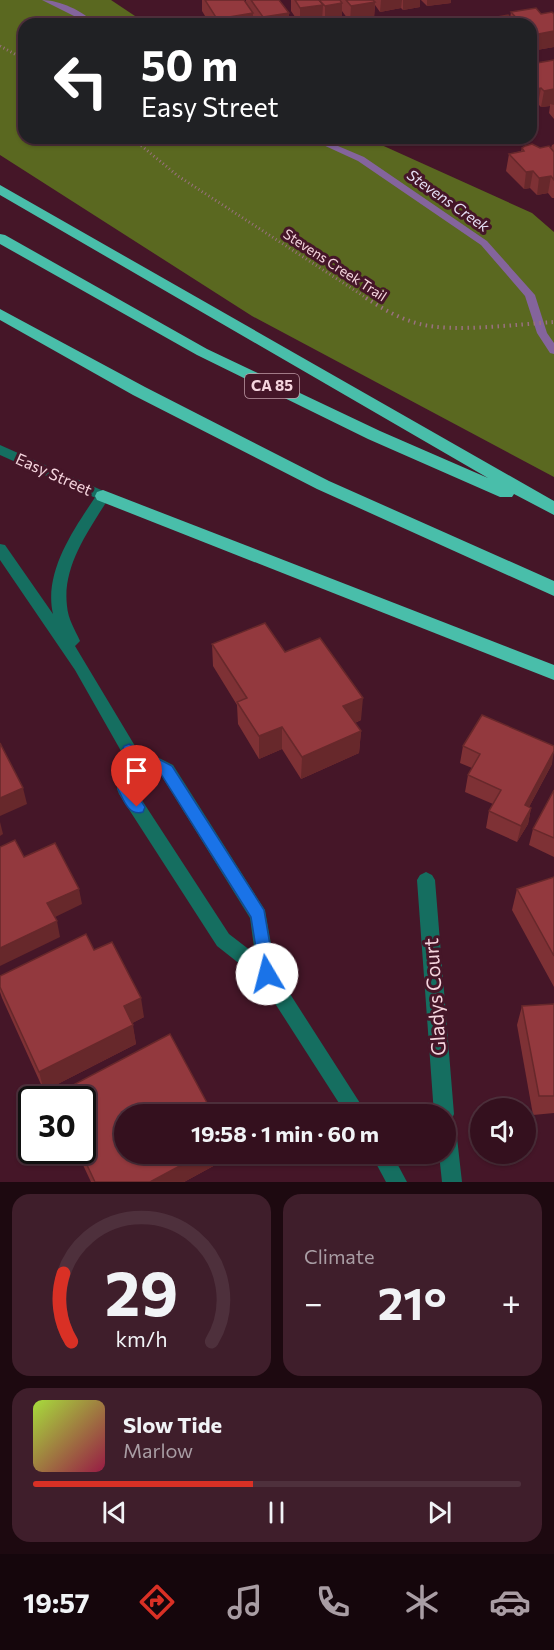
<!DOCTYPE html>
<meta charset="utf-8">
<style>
:root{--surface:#34101e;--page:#3f1e2b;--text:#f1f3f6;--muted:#a99da4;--line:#4e303c;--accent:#d93025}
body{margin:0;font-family:Commissioner,sans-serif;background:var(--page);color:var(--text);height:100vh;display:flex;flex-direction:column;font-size:22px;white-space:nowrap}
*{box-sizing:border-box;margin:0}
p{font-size:20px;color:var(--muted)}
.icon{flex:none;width:33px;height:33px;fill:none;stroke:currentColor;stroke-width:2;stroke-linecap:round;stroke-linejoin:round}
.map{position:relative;height:1182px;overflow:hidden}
.details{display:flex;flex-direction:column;gap:12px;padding:12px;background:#1d0910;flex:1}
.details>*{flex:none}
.guide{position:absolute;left:18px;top:18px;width:519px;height:126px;border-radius:18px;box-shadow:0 2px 4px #0004,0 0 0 2px var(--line);background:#202124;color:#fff;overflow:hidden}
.tools{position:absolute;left:470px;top:1098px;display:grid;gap:12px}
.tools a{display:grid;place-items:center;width:66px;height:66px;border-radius:50%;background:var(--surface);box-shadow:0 2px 4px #0004,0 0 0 2px var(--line);font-size:30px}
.speed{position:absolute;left:18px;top:1086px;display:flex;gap:12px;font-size:30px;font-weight:700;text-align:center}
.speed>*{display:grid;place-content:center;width:78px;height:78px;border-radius:50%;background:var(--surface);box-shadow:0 2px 4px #0004,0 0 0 2px var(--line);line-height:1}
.speed .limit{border:3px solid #111;border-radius:9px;background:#fff;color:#111}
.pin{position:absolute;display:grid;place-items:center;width:51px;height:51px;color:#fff;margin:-62px -26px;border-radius:50% 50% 50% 0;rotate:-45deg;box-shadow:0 0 6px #0007}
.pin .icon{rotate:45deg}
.me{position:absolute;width:66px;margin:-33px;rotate:352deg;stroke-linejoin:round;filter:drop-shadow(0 0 4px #0008)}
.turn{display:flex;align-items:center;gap:21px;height:126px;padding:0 24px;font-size:27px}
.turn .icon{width:78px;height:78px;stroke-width:2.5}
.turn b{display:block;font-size:42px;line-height:51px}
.big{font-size:45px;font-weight:700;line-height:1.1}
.details .tile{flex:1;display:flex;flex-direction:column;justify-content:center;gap:9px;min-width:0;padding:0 21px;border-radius:18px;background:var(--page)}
.details .dial{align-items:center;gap:0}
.dial svg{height:156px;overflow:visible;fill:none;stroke:var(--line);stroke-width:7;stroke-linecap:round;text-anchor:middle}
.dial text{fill:var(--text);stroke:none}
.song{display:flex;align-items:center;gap:18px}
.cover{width:72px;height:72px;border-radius:9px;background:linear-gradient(135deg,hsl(80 70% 55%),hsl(340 70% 35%))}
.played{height:6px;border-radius:3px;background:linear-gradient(90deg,var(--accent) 45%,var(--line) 45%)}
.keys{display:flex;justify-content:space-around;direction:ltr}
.heat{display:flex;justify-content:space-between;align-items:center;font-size:33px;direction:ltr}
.details .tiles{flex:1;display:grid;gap:12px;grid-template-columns:1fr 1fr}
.tile:last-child{grid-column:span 2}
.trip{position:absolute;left:114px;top:1104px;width:342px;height:60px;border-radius:30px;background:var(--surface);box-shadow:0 2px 4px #0004,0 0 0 2px var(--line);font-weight:700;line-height:60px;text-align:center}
.tabs{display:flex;height:96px;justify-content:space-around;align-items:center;background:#15060c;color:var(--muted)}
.tabs .icon{width:42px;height:42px}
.tabs .on{color:var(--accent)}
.tabs b{font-size:27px;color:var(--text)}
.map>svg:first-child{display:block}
</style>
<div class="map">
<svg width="554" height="1182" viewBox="0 0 554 1182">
<rect width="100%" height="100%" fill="#451628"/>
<path fill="#5a6820" d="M0,0H111L147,24H24V138H366L532,213L554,232V477L252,316L0,155Z"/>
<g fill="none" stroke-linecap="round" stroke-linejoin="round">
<g fill="#84649c" fill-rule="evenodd">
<path d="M42,0C59,0 84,11 95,24H87L82,20Z"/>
<path d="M308,138H319L364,157L487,241L535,295L547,333L554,343V354L550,353L537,333L525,296L481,245L358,161Z"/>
</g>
<g stroke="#99717f" stroke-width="3" stroke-dasharray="1 3" stroke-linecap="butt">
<path d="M0,46L24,59"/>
<path d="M132,138L178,176L368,299"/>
</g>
<path stroke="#99717f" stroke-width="4" stroke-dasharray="1.5 4.5" stroke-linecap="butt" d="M366,298C383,309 400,319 420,324C452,333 519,324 554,322"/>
<g fill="#156e60" fill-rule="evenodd">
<path d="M103,491L110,496C90,529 62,565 67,606C68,619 75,630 80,641L75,646L135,746L173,765L265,910L276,972L367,1114H346L260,980L217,946L119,794L117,789L121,751L75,670L0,560V544L5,545L53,614C43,571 76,526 98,493ZM136,762L161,775L250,918L255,954L229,934L134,788Z"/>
<path d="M426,872L432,875L435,880L454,1114L451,1121L456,1129L462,1182H442L439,1154H446V1114H434L417,880L420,875Z"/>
<path d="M371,1154H392L407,1182H386Z"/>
</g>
<path fill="#156e60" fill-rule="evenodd" d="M0,445L108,493L110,496L103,501L98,499L0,455Z"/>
<g fill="#49beaa" fill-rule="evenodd">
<path d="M0,185L554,501V515L514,494L512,497H500L368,439L197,355L0,244V234L5,235L207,349L380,431L488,478L0,195Z"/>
<path d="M0,309L145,387L329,481L554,581V596L317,489L133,395L0,320Z"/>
<path d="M103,490L554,665V680L97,500L95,496L97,492Z"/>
</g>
</g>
<g fill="#7e3135">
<path d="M202,0H244L246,2V0H279L289,24H256L253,20V24H210L202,11Z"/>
<path d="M291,0H420V7L403,10L401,8L380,12L375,5L374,18L350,22L342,11V19L325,22L322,19V21L300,24L291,11Z"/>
<path d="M421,0H451V3L427,6Z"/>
<path d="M511,12L554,14V47L531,51V53V24H485L486,19L510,18Z"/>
<path d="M554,60V119L549,113L550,106L541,107L538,104L531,106Z"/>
<path d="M477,138H509L481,143Z"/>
<path d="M554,144V198H552L548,193L537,195L530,188L524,189L506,171L509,154L521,151L522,148H551L552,145Z"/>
<path d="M212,644L285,652L361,720L355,723L361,731L359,753L301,779L282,749L259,759L238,724L237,705L213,666Z"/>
<path d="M463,746L552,764L529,807L531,808L528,824L517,842L486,828L489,811L493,804L465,792L468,775L472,768L460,763Z"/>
<path d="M554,790V857L529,845L533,829Z"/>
<path d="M554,877V987L512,910L517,889Z"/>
<path d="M0,976L144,1017L132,1023L136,1044L44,1091L2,998L0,992Z"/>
<path d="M554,1004V1113L533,1115L517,1025L522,1006Z"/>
<path d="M170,1034L213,1114H124V1154H228V1158L184,1182H91L76,1150H82V1100H55L54,1095Z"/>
</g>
<g fill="#67282b">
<path d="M381,0H402L401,8L380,12Z"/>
<path d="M403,0H420V7L403,10Z"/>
<path d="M427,0H451V3L427,6Z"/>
<path d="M375,2L374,18L350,22L351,6Z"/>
<path d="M342,3V19L325,22V6Z"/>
<path d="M323,5L322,21L300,24V8Z"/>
<path d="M253,13V24H217V19Z"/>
<path d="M289,13V24H263V17Z"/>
<path d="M554,31V47L531,51V53V42L533,35Z"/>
<path d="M541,88L538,104L531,106V90Z"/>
<path d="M554,89V105L550,104V106L541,107L544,91Z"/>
<path d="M482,138H509L481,143Z"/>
<path d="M533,171L530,188L524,189L526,172Z"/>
<path d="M551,176L548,193L537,195L539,178Z"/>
<path d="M363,698L361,720L342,728L343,706Z"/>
<path d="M282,727V749L259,759V736Z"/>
<path d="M361,731L359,753L301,779L302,757Z"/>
<path d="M554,751L552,764L521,822L525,805Z"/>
<path d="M23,788L27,804L0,816V798Z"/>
<path d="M531,808L528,824L517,842L521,826Z"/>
<path d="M0,822L3,834L0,836Z"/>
<path d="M79,889L82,904L51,919L47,903Z"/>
<path d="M57,921L60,937L0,966V948Z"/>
<path d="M141,998L144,1017L127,1026L124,1006Z"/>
<path d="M133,1025L136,1044L44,1091L39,1072Z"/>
<path d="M202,1154H228V1158L184,1182H150Z"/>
</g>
<g fill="#93393e" stroke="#67282b" stroke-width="1.5">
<path d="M205,0H244L253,13L217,19Z"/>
<path d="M251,0H279L289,13L263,17Z"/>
<path d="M295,0H319L323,5L300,8Z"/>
<path d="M319,0H340L342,3L325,6Z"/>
<path d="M346,0H373L375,2L351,6Z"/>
<path d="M536,8L541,14L552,12L554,14V31L533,35L531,33V24H522L511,12Z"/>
<path d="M508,15L516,24H490L486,19Z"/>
<path d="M554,60V89L544,91L541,88L531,90V64Z"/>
<path d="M532,144L540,148L549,146L554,152V180L551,176L539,178L533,171L526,172L509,154L524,151L522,148L525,146Z"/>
<path d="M265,623L285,652L320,638L363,698L343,706L361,731L302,757L282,727L259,736L237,702L247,698L212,644Z"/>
<path d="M482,715L554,746V751L525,805L531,808L521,826L489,811L501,790L468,775L480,754L463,746Z"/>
<path d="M0,743L23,788L0,798Z"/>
<path d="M554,790V838L533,829Z"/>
<path d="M15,840L24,857L55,843L79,889L47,903L57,921L0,948V847Z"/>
<path d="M554,877V956L517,889Z"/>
<path d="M86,934L94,950L112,942L141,998L124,1006L133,1025L39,1072L0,987V976Z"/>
<path d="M554,1004V1096H539L522,1006Z"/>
<path d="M170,1034L213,1114H124V1154H202L150,1182H95L80,1150H82V1100H56L54,1095Z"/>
</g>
<path fill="#1a73e8" stroke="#114b97" stroke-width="1.5" d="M129,744L172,766L264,910L275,974L273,979L267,982L261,979L251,917L161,774L136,761L133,788L145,807L143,812C129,817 123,799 118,789L122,751L124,746Z"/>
<g text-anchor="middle" stroke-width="6" stroke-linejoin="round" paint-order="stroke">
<g font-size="14" fill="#f5d5de" stroke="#451628">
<text transform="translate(335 265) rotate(33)" y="5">Stevens Creek Trail</text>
</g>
<g font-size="15" font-style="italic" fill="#e6dff5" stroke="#451628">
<text transform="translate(448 201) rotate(35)" y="5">Stevens Creek</text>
</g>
<rect fill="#451628" stroke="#c09ca7" stroke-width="1.5" x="245" y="374" width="54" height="24" rx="4.5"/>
<g font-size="15" font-weight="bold" fill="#f5d5de">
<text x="272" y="391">CA 85</text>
</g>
<g font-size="16" fill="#f5d5de" stroke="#451628">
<text transform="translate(54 474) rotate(24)" y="6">Easy Street</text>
</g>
<g font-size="20" fill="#f5d5de" stroke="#451628">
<text transform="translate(435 997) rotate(-94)" y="7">Gladys Court</text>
</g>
</g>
</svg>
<div class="tools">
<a><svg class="icon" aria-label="sound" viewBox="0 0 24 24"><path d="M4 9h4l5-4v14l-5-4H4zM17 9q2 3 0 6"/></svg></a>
</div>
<div class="speed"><div class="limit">30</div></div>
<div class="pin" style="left:137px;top:807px;background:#d93025"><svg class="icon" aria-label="arrive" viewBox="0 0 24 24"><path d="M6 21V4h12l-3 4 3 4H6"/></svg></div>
<svg class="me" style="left:267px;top:974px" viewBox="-20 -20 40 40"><circle r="19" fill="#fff"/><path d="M0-13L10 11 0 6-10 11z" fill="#1a73e8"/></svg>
<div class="trip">19:58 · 1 min · 60 m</div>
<div class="guide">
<div class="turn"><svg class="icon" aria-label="left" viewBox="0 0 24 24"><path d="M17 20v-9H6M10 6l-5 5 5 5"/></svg><div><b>50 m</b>Easy Street</div></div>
</div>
</div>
<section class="details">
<div class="tiles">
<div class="tile dial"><svg viewBox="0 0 100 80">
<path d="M14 69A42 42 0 1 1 86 69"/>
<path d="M14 69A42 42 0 0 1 10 34" stroke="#d93025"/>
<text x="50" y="56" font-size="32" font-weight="700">29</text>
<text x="50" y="72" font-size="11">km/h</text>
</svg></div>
<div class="tile"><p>Climate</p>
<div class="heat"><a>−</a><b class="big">21°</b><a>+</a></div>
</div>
<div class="tile">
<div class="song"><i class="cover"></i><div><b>Slow Tide</b><p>Marlow</p></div></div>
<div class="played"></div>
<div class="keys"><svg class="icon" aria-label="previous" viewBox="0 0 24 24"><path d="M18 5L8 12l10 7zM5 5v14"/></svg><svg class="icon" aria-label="pause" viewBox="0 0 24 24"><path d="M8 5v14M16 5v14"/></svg><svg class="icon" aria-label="next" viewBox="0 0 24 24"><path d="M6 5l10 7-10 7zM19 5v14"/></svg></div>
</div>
</div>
</section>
<nav class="tabs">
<b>19:57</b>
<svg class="icon on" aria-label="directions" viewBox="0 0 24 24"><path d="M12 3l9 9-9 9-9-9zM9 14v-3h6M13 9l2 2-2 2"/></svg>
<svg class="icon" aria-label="music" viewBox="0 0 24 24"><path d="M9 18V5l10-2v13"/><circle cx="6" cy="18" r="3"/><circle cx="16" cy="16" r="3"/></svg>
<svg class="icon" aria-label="phone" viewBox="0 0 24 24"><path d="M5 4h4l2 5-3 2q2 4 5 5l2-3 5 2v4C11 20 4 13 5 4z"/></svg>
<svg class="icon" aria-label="climate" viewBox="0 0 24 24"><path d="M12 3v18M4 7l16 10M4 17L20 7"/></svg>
<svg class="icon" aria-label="car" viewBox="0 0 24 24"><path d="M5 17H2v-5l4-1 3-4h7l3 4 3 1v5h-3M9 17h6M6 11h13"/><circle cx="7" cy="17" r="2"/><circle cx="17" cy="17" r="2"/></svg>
</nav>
